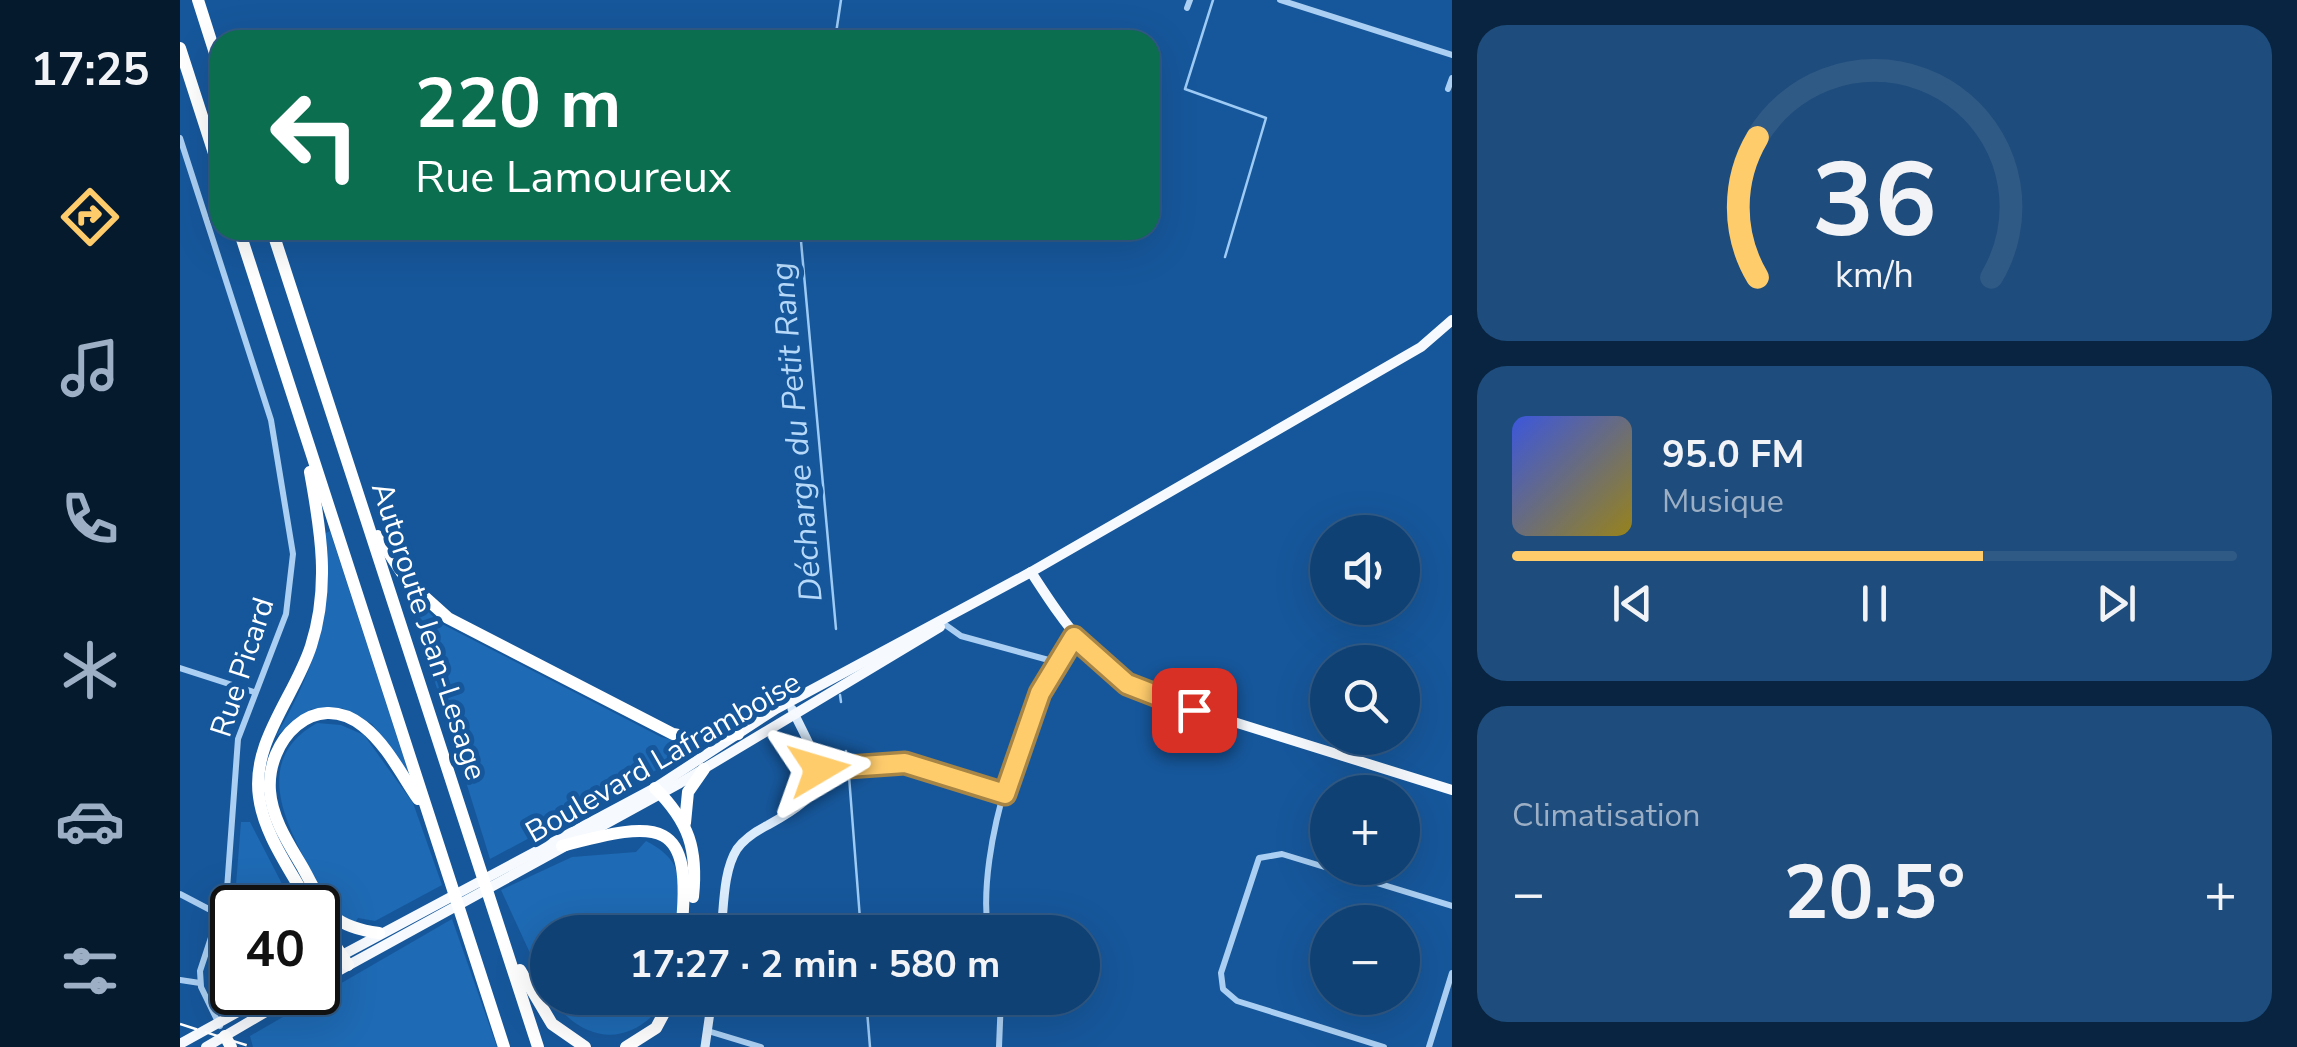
<!DOCTYPE html>
<html lang="fr">
<meta charset="utf-8">
<style>
:root{--surface:#104174;--page:#1e4c7c;--text:#f1f3f6;--muted:#9cafc5;--line:#305a86;--accent:#ffcc6c}
body{margin:0;font-family:"Nunito Sans",sans-serif;background:var(--page);color:var(--text);height:100vh;display:flex;flex-direction:column;font-size:38px;white-space:nowrap}
*{box-sizing:border-box;margin:0}
p{font-size:32px;color:var(--muted)}
.icon{flex:none;width:55px;height:55px;fill:none;stroke:currentColor;stroke-width:2;stroke-linecap:round;stroke-linejoin:round}
.map{position:relative;flex:1;overflow:hidden}
.panel{display:flex;flex-direction:column;gap:25px;padding:25px;background:#092440;width:845px}
.panel>*{flex:none}
.top-card{position:absolute;left:30px;top:30px;width:950px;height:210px;border-radius:30px;box-shadow:0 10px 40px #0002,0 0 0 2px var(--line);background:#0b6e4f;color:#fff;overflow:hidden}
.fabs{position:absolute;left:1130px;top:515px;display:grid;gap:20px}
.fabs a{display:grid;place-items:center;width:110px;height:110px;border-radius:50%;background:var(--surface);box-shadow:0 10px 40px #0002,0 0 0 2px var(--line);font-size:50px}
.speed{position:absolute;left:30px;top:885px;display:flex;gap:20px;font-size:50px;font-weight:700;text-align:center}
.speed>*{display:grid;place-content:center;width:130px;height:130px;border-radius:50%;background:var(--surface);box-shadow:0 10px 40px #0002,0 0 0 2px var(--line);line-height:1}
.speed .limit{border:5px solid #111;border-radius:15px;background:#fff;color:#111}
.pin{position:absolute;display:grid;place-items:center;width:85px;height:85px;color:#fff;margin:-42px;border-radius:20px;box-shadow:0 5px 15px #0006}
.me{position:absolute;width:110px;margin:-55px;rotate:83deg;stroke-linejoin:round;filter:drop-shadow(0 0 8px #0008)}
.turn{display:flex;align-items:center;gap:35px;height:210px;padding:0 40px;font-size:45px}
.turn .icon{width:130px;height:130px;stroke-width:2.5}
.turn b{display:block;font-size:70px;line-height:85px}
.big{font-size:75px;font-weight:700;line-height:1.1}
.panel .tile{flex:1;display:flex;flex-direction:column;justify-content:center;gap:15px;min-width:0;padding:0 35px;border-radius:30px;background:var(--page)}
.panel .dial{align-items:center;gap:0}
.dial svg{height:260px;overflow:visible;fill:none;stroke:var(--line);stroke-width:7;stroke-linecap:round;text-anchor:middle}
.dial text{fill:var(--text);stroke:none}
.song{display:flex;align-items:center;gap:30px}
.cover{width:120px;height:120px;border-radius:15px;background:linear-gradient(135deg,hsl(230 70% 55%),hsl(50 70% 35%))}
.played{height:10px;border-radius:5px;background:linear-gradient(90deg,var(--accent) 65%,var(--line) 65%)}
.keys{display:flex;justify-content:space-around;direction:ltr}
.heat{display:flex;justify-content:space-between;align-items:center;font-size:55px;direction:ltr}
.trip{position:absolute;left:350px;top:915px;width:570px;height:100px;border-radius:50px;background:var(--surface);box-shadow:0 10px 40px #0002,0 0 0 2px var(--line);font-weight:700;line-height:100px;text-align:center}
main{display:flex;flex:1;min-height:0}
.menu{display:flex;flex-direction:column;width:180px;justify-content:space-around;align-items:center;background:#061a2e;color:var(--muted)}
.menu .icon{width:70px;height:70px}
.menu .active{color:var(--accent)}
.menu b{font-size:45px;color:var(--text)}
.map>svg:first-child{display:block}
</style>
<main>
<nav class="menu">
<b>17:25</b>
<svg class="icon active" aria-label="directions" viewBox="0 0 24 24"><path d="M12 3l9 9-9 9-9-9zM9 14v-3h6M13 9l2 2-2 2"/></svg>
<svg class="icon" aria-label="music" viewBox="0 0 24 24"><path d="M9 18V5l10-2v13"/><circle cx="6" cy="18" r="3"/><circle cx="16" cy="16" r="3"/></svg>
<svg class="icon" aria-label="phone" viewBox="0 0 24 24"><path d="M5 4h4l2 5-3 2q2 4 5 5l2-3 5 2v4C11 20 4 13 5 4z"/></svg>
<svg class="icon" aria-label="climate" viewBox="0 0 24 24"><path d="M12 3v18M4 7l16 10M4 17L20 7"/></svg>
<svg class="icon" aria-label="car" viewBox="0 0 24 24"><path d="M5 17H2v-5l4-1 3-4h7l3 4 3 1v5h-3M9 17h6M6 11h13"/><circle cx="7" cy="17" r="2"/><circle cx="17" cy="17" r="2"/></svg>
<svg class="icon" aria-label="filters" viewBox="0 0 24 24"><path d="M4 7h16M4 17h16"/><circle cx="9" cy="7" r="2"/><circle cx="15" cy="17" r="2"/></svg>
</nav>
<div class="map">
<svg width="1272" height="1047" viewBox="0 0 1272 1047">
<rect width="100%" height="100%" fill="#16579b"/>
<g fill="#1e6ab4">
<path d="M150,531L229,774L192,724L162,708L131,709L96,736C138,663 151,617 144,534Z"/>
<path d="M227,592L260,623L481,737L508,744L512,751L310,859Z"/>
<path d="M137,723L161,725L184,735L233,803L262,885L195,921L178,918L173,926C150,912 141,889 128,865C102,816 75,758 137,723Z"/>
<path d="M61,822H70L114,907L52,908V992L72,993L47,1003L34,991L31,970L55,897Z"/>
<path d="M466,841C511,864 498,889 495,932H368L367,990L321,890L392,857L456,852Z"/>
<path d="M272,919L317,1047H73L70,1036Z"/>
<path d="M371,998H487C454,1047 406,1047 371,998Z"/>
</g>
<g fill="none" stroke-linecap="round" stroke-linejoin="round">
<g stroke="#9dcbf5" stroke-width="2.5">
<path d="M1033,0L1005,89L1086,118L1045,257"/>
<path d="M655,40L661,0"/>
<path d="M620,230L656,629"/>
<path d="M660,695L661,702"/>
<path d="M666,751V756"/>
<path d="M669,776L681,932"/>
<path d="M686,998L690,1047"/>
</g>
<g stroke="#abcff2" stroke-width="6">
<path d="M1100,0L1272,55"/>
<path d="M1007,8L1010,0"/>
<path d="M1268,89L1272,78"/>
<path d="M0,138L91,420L113,554L106,614L58,739L47,889L20,971L21,987L40,1026"/>
<path d="M760,621L781,636L876,662"/>
<path d="M0,668L74,692"/>
<path d="M639,767L725,763L825,794"/>
<path d="M0,894L40,915"/>
<path d="M808,932C796,847 844,707 894,637"/>
<path d="M0,980L20,983"/>
<path d="M528,1031L581,1047"/>
<path d="M819,1047L821,998"/>
<path d="M1204,1047L1057,1001L1043,989L1041,973L1079,858L1102,854L1272,906"/>
<path d="M1249,1047L1272,973"/>
</g>
<g stroke="#daebfc" stroke-width="9">
<path d="M541,932C544,907 543,871 557,849C565,838 576,831 588,825C660,785 643,774 612,709"/>
<path d="M525,1047L532,998"/>
</g>
<g stroke="#f6faff" stroke-width="10">
<path d="M851,572C886,626 916,671 977,698L1272,790"/>
<path d="M138,968L475,788L596,709L851,572L1241,347L1272,320"/>
<path d="M138,982L500,783L760,627"/>
<path d="M0,1044L94,992"/>
<path d="M26,1047L120,992"/>
</g>
<g stroke="#fff" stroke-width="12">
<path d="M18,0L40,69"/>
<path d="M0,48L40,172"/>
<path d="M59,230L324,1047"/>
<path d="M92,230L358,1047"/>
<path d="M130,472C141,532 150,587 131,646C115,696 71,742 79,797C84,836 113,873 131,908"/>
<path d="M198,536L228,582L268,618L493,734L519,739L558,734"/>
<path d="M475,788C509,822 518,849 513,897"/>
<path d="M505,823L508,792L524,769"/>
<path d="M382,846C480,820 514,816 501,932"/>
<path d="M138,919L168,965"/>
<path d="M199,933C149,926 146,910 123,868C109,844 92,819 90,791C86,741 134,688 183,726C207,745 221,774 238,799"/>
<path d="M138,954L142,926"/>
<path d="M340,970L372,1024L405,1047"/>
<path d="M45,1036L51,1047"/>
<path d="M446,1047L476,1028L492,998"/>
</g>
<path stroke="#fff" stroke-width="2.5" stroke-dasharray="18 8" stroke-linecap="butt" d="M0,1024L72,1047"/>
</g>
<g fill="none" stroke-linecap="round" stroke-linejoin="round">
<defs>
<path id="route" d="M639,769L725,763L825,794L860,693L894,637L947,684L1014,710"/>
</defs>
<use href="#route" stroke="#a68546" stroke-width="25"/>
<use href="#route" stroke="#ffcc6c" stroke-width="18"/>
</g>
<g text-anchor="middle" stroke-width="10" stroke-linejoin="round" paint-order="stroke">
<g font-size="30" fill="#fff" stroke="#16579b">
<text transform="translate(249 631) rotate(72)" y="10">Autoroute Jean-Lesage</text>
<text transform="translate(62 667) rotate(-72)" y="10">Rue Picard</text>
<text transform="translate(483 757) rotate(-30)" y="10">Boulevard Laframboise</text>
</g>
<g font-size="32" font-style="italic" fill="#b7d9f9" stroke="#16579b">
<text transform="translate(616 432) rotate(-95)" y="11">Décharge du Petit Rang</text>
</g>
</g>
</svg>
<div class="fabs">
<a><svg class="icon" aria-label="sound" viewBox="0 0 24 24"><path d="M4 9h4l5-4v14l-5-4H4zM17 9q2 3 0 6"/></svg></a>
<a><svg class="icon" aria-label="search" viewBox="0 0 24 24"><circle cx="10" cy="10" r="6"/><path d="M15 15l6 6"/></svg></a>
<a>+</a>
<a>−</a>
</div>
<div class="speed"><div class="limit">40</div></div>
<div class="pin" style="left:1014px;top:710px;background:#d93025"><svg class="icon" aria-label="arrive" viewBox="0 0 24 24"><path d="M6 21V4h12l-3 4 3 4H6"/></svg></div>
<svg class="me" style="left:639px;top:769px" viewBox="-20 -20 40 40"><path d="M0-17L14 15 0 8-14 15z" fill="#ffcc6c" stroke="#fff" stroke-width="4"/></svg>
<div class="trip">17:27 · 2 min · 580 m</div>
<div class="top-card">
<div class="turn"><svg class="icon" aria-label="left" viewBox="0 0 24 24"><path d="M17 20v-9H6M10 6l-5 5 5 5"/></svg><div><b>220 m</b>Rue Lamoureux</div></div>
</div>
</div>
<section class="panel">
<div class="tile dial"><svg viewBox="0 0 100 80">
<path d="M14 69A42 42 0 1 1 86 69"/>
<path d="M14 69A42 42 0 0 1 14 26" stroke="#ffcc6c"/>
<text x="50" y="56" font-size="32" font-weight="700">36</text>
<text x="50" y="72" font-size="11">km/h</text>
</svg></div>
<div class="tile">
<div class="song"><i class="cover"></i><div><b>95.0 FM</b><p>Musique</p></div></div>
<div class="played"></div>
<div class="keys"><svg class="icon" aria-label="previous" viewBox="0 0 24 24"><path d="M18 5L8 12l10 7zM5 5v14"/></svg><svg class="icon" aria-label="pause" viewBox="0 0 24 24"><path d="M8 5v14M16 5v14"/></svg><svg class="icon" aria-label="next" viewBox="0 0 24 24"><path d="M6 5l10 7-10 7zM19 5v14"/></svg></div>
</div>
<div class="tile"><p>Climatisation</p>
<div class="heat"><a>−</a><b class="big">20.5°</b><a>+</a></div>
</div>
</section>
</main>
